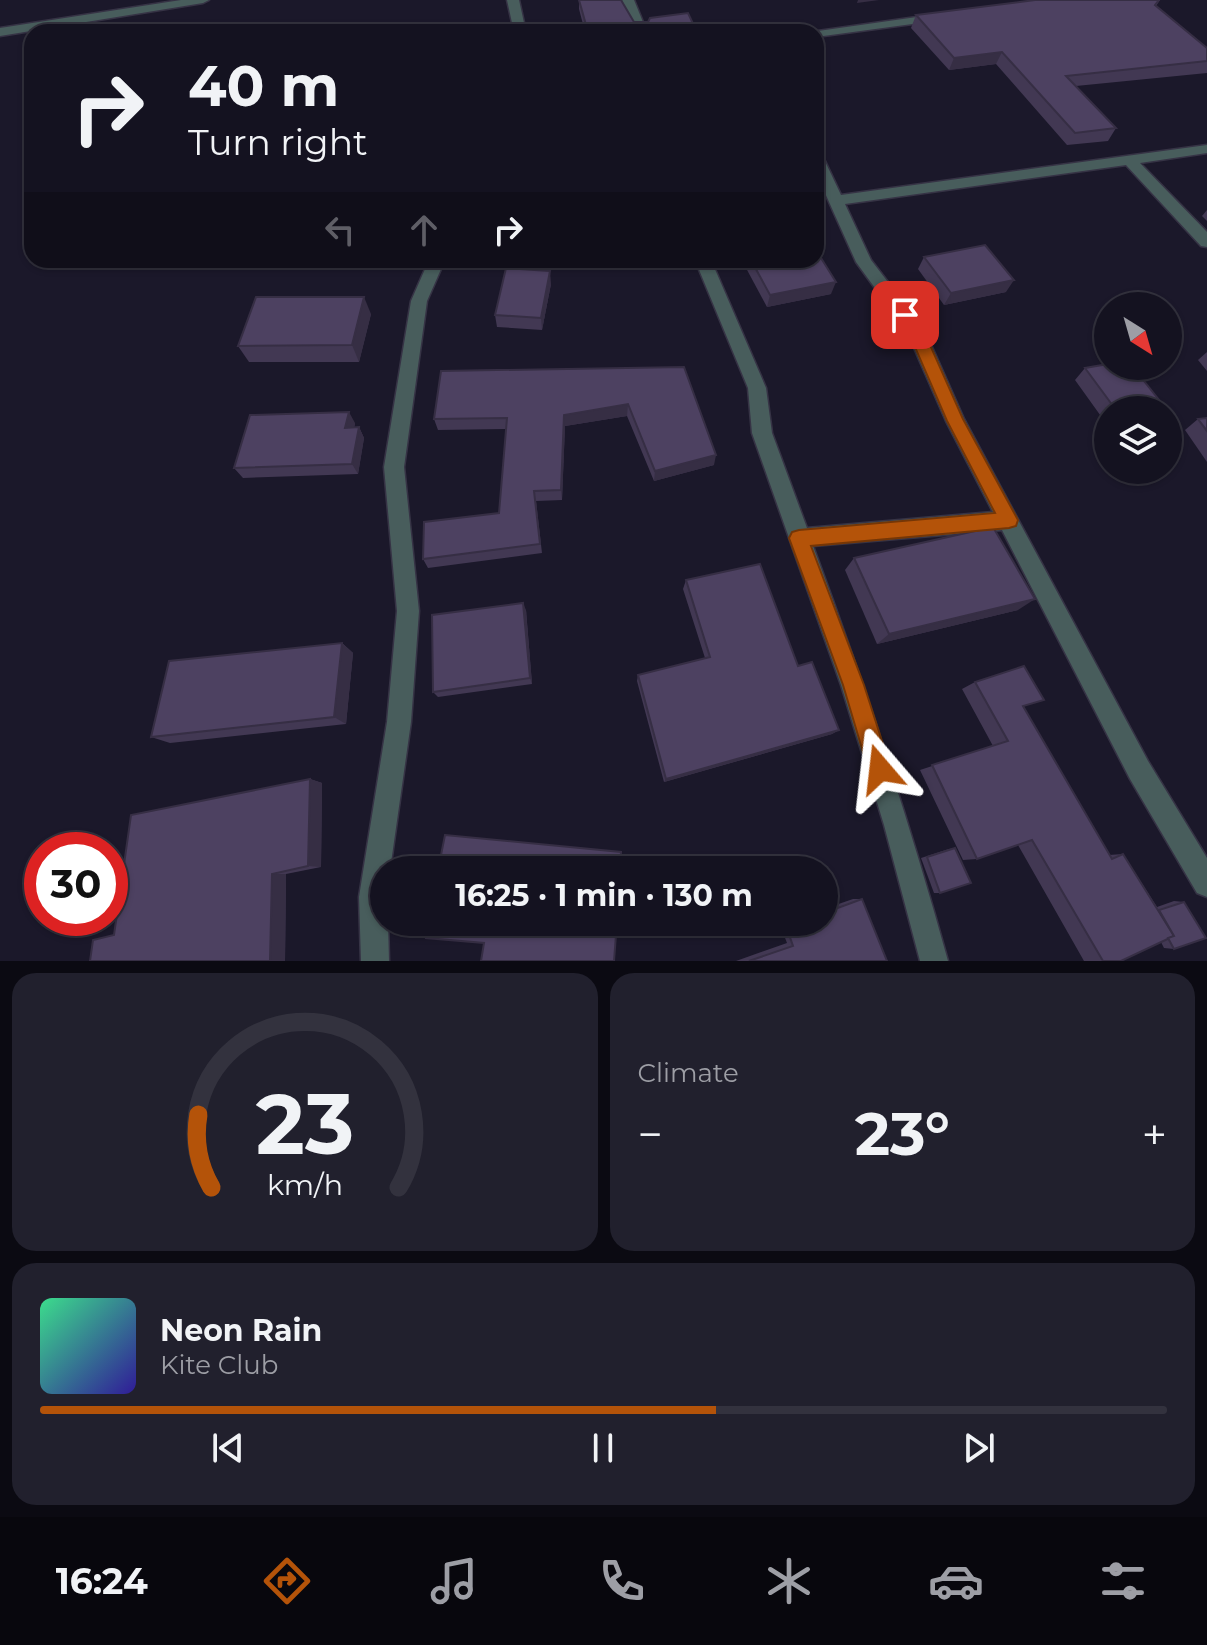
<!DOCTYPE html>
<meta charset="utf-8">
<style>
:root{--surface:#141220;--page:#21202d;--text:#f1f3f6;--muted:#9d9ea5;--line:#33323e;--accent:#b45309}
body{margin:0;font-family:Montserrat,sans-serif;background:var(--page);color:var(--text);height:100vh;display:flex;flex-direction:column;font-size:30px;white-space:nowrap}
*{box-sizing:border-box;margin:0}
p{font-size:26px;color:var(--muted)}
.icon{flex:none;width:44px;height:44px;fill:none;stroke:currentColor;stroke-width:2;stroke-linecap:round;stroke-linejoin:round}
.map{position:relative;height:961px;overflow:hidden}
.side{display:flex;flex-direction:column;gap:12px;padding:12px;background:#0b0a12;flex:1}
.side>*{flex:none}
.guide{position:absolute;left:24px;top:24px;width:800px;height:244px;border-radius:24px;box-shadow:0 2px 6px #0004,0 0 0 2px var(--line);background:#141220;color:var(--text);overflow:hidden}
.needle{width:52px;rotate:143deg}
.tools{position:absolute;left:1094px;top:292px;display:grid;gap:16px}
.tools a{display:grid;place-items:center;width:88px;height:88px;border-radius:50%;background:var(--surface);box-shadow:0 2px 6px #0004,0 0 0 2px var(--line);font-size:40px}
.speed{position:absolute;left:24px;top:832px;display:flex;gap:16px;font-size:40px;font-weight:700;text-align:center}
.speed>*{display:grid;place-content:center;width:104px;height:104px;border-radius:50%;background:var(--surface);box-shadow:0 2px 6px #0004,0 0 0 2px var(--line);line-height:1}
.speed .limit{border:12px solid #d22;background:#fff;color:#111}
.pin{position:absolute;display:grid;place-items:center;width:68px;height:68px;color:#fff;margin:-34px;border-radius:16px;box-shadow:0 4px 12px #0006}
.me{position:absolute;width:88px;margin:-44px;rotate:343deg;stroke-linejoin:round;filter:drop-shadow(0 0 6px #0008)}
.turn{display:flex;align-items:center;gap:28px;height:168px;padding:0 32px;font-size:36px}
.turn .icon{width:104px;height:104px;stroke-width:2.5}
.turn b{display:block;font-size:56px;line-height:68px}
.lanes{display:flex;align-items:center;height:76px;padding:0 32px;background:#0003;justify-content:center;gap:40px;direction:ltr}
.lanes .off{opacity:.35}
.big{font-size:60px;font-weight:700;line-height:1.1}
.side .card{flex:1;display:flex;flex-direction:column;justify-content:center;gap:12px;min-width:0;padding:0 28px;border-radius:24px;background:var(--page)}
.side .dial{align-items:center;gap:0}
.dial svg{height:208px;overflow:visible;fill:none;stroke:var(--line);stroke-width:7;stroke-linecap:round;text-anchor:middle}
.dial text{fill:var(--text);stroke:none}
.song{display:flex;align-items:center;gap:24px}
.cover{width:96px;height:96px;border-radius:12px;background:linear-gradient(135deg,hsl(150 70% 55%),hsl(250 70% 35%))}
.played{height:8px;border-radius:4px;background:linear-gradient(90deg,var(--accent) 60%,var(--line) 60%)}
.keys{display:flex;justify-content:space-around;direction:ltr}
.heat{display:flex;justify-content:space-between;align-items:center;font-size:44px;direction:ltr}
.side .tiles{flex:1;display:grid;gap:12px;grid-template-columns:1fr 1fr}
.card:last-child{grid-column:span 2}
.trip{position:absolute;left:370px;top:856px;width:468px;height:80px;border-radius:40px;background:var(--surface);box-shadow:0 2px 6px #0004,0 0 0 2px var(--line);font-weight:700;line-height:80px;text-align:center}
.tabs{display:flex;height:128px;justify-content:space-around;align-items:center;background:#08070d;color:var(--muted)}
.tabs .icon{width:56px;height:56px}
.tabs .active{color:var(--accent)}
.tabs b{font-size:36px;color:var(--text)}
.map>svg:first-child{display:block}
</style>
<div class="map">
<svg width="1207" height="961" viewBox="0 0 1207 961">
<rect width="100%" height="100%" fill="#1b182a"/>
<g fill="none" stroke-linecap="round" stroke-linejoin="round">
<defs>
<g id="minor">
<path d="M181,0H209L203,3L0,36V28Z"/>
<path d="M507,0H519L526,32H514Z"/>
<path d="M622,0H634L647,32H635Z"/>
<path d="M938,14L942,16V20L816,37V32H811Z"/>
<path d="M1207,145V153L1140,163L1207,232V247L1201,246L1126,165L845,204L871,260L924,329L964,419L1148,761L1207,858V897L1197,893L1130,779L1002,530L813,546C864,683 909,820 948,961H920L884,825L841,685L752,433L748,388L695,260H711L766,388L772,433L807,528L993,512L946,421L907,332L856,262L816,173V153L823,157L841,195Z"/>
<path d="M429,260H445L427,301L404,467L419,611L411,722L390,870H384V922H388L389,961H361L359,897L387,722L397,611L384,467L411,301Z"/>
</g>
</defs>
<use href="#minor" stroke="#363345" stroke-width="3"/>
<use href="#minor" fill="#485d5c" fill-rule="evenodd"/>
</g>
<g fill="#423853">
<path d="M579,0H621L634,22L697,32H585L579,9Z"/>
<path d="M1035,0H1160L1156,6L1207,48V73L1076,86L1116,128L1108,141L1067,145L996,64L949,70L911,28L916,15Z"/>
<path d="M1207,210V221L1202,216Z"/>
<path d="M924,257L1006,292L944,305L918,269Z"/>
<path d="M748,260H816L831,294L767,307L746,268Z"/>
<path d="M551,284L542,330L497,327L495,315Z"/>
<path d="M371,314L359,362H249L238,346Z"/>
<path d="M1207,352V371L1198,360Z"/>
<path d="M684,367L714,465L654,481L627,416L565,426L562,500L536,501L542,553L428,568L423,559L499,513L506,429L438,430L434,419Z"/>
<path d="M1085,368L1167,410H1108V426L1075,380Z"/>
<path d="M1207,418V462L1185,430L1198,419Z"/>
<path d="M355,423L354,428L359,427L364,438L358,474L243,478L234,468Z"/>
<path d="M854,558L1018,610L877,644L845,570Z"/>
<path d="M686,580L798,666L839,730L832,734L664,782L637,681L638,675L705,658L683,589Z"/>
<path d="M526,610L532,684L438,697L433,692Z"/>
<path d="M342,643L353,653L346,724L170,743L151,737Z"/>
<path d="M975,682L1023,708L1109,855L1123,854L1157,907L1174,901L1184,902L1174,949L1164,948L1161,942L1121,961H1084L1018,845L977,859L963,860L920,770L993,746L962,689Z"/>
<path d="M310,779L322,783L321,867L286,874L285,961H90L114,935Z"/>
<path d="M955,848L940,893H934L921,858L949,849Z"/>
<path d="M853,899H862L887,961H736L787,943L780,925L789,922H824V909Z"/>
</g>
<g fill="#362e44">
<path d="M858,0H879L857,3Z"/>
<path d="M1002,52L996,64L949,70L954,58Z"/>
<path d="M550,271L551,284L542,330L541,318Z"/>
<path d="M1014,280L1006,292L944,305L951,293Z"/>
<path d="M836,282L831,294L767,307L770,295Z"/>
<path d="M364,297L371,314L359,362L352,345Z"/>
<path d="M628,404L627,416L565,426L562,500L561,490L564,415Z"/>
<path d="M349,412L355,423L352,438L345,428Z"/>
<path d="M359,427L364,438L358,474L352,464Z"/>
<path d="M716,455L714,465L654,481L655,471Z"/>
<path d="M1035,599L1018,610L877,644L889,634Z"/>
<path d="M523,603L526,610L532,684L530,678Z"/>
<path d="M342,643L353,653L346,724L334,717Z"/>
<path d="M839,730L832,734L664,782L666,779Z"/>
<path d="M310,779L322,783L321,867L308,866Z"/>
<path d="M272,874H286L285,961H270Z"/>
</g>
<g fill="#4d4161" stroke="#362e44" stroke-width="2">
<path d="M579,0H621L634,22H648L650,18L688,13L697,32H588Z"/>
<path d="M1035,0H1159L1155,5L1207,48V61L1066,76L1116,128L1075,133L1002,52L954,58L916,15Z"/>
<path d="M985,245L1014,280L951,293L924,257Z"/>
<path d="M816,250L836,282L770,295L751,260H816Z"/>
<path d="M506,268L550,271L541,318L495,315Z"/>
<path d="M256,297H364L352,345L238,346Z"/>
<path d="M1108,364V366H1132L1167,410H1116L1085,368Z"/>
<path d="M684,367L716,455L655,471L628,404L564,415L561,490L534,491L540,544L423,559L424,522L499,513L507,418L434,419L441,371Z"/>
<path d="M349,412L345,428L359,427L352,464L234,468L250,415Z"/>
<path d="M1207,418V431L1198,419Z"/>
<path d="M993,527L1035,599L889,634L854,558Z"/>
<path d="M760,564L798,666L812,662L839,730L666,779L638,675L710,657L686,580Z"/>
<path d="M523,603L530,678L433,692L432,615Z"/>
<path d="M342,643L334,717L151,737L169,661Z"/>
<path d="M1024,666L1044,700L1023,706L1112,859L1123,854L1174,936L1121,961H1103L1032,840L977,859L932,765L1008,741L975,682Z"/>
<path d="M310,779L308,866L272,874L270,961H90L93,940L114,935L131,815Z"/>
<path d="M445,835L621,852L620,870H438Z"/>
<path d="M955,848L971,883L940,893L927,857Z"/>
<path d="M862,899L887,961H749L793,946L786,926L799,922H824V913Z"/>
<path d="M1184,902L1206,938L1174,949L1168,938L1174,936L1159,910Z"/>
<path d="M429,922H617L614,961H481L484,943L426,938Z"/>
</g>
<path fill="#b45309" stroke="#753606" stroke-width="2" d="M905,310L910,311L923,329L963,419L1018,520L1016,526L1009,528L811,546L864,685L891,769L888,777L880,780L872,777L868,769L843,685L789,538L792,532L799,530L995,513L947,421L908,331L897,315Z"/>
</svg>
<div class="tools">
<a><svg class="needle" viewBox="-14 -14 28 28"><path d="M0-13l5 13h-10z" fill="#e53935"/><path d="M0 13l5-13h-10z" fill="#9d9ea5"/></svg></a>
<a><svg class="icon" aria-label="layers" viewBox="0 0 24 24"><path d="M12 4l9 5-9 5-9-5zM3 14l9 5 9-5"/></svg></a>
</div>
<div class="speed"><div class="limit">30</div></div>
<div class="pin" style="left:905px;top:315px;background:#d93025"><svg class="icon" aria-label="arrive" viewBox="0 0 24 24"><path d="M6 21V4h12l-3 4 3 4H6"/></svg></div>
<svg class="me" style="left:880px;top:769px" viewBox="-20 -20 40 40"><path d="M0-17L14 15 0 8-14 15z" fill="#b45309" stroke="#fff" stroke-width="4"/></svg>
<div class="trip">16:25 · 1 min · 130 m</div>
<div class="guide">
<div class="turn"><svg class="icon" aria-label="right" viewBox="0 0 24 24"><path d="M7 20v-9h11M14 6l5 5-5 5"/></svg><div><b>40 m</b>Turn right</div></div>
<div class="lanes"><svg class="icon off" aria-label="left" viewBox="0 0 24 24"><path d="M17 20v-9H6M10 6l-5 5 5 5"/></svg><svg class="icon off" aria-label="ahead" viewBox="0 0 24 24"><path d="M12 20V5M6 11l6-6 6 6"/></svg><svg class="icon" aria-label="right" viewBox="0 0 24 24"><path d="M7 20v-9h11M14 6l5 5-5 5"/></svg></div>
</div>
</div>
<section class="side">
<div class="tiles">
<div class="card dial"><svg viewBox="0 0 100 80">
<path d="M14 69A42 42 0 1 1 86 69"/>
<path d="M14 69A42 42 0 0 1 9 41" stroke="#b45309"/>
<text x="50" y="56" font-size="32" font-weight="700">23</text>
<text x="50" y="72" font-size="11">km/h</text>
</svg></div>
<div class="card"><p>Climate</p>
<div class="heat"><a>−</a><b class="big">23°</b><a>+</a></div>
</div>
<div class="card">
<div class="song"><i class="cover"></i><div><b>Neon Rain</b><p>Kite Club</p></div></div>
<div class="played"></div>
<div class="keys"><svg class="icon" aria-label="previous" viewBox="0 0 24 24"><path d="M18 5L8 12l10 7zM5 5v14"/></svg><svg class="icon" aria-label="pause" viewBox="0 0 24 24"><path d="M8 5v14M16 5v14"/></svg><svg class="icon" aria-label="next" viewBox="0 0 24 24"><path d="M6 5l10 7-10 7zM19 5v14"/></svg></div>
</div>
</div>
</section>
<nav class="tabs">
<b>16:24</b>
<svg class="icon active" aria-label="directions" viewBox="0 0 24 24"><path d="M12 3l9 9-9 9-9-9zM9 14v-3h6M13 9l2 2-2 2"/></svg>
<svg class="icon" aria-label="music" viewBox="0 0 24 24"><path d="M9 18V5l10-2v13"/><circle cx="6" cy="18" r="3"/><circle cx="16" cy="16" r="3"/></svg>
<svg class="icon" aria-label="phone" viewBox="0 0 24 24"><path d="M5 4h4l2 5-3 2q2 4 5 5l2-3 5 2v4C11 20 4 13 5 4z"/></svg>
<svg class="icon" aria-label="climate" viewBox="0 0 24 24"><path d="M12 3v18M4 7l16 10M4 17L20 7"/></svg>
<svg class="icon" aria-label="car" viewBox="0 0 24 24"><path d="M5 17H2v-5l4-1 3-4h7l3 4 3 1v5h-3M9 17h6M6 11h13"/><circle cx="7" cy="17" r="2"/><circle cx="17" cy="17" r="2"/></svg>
<svg class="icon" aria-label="filters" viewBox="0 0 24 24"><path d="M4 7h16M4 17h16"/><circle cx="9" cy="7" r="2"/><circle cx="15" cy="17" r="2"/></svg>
</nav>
